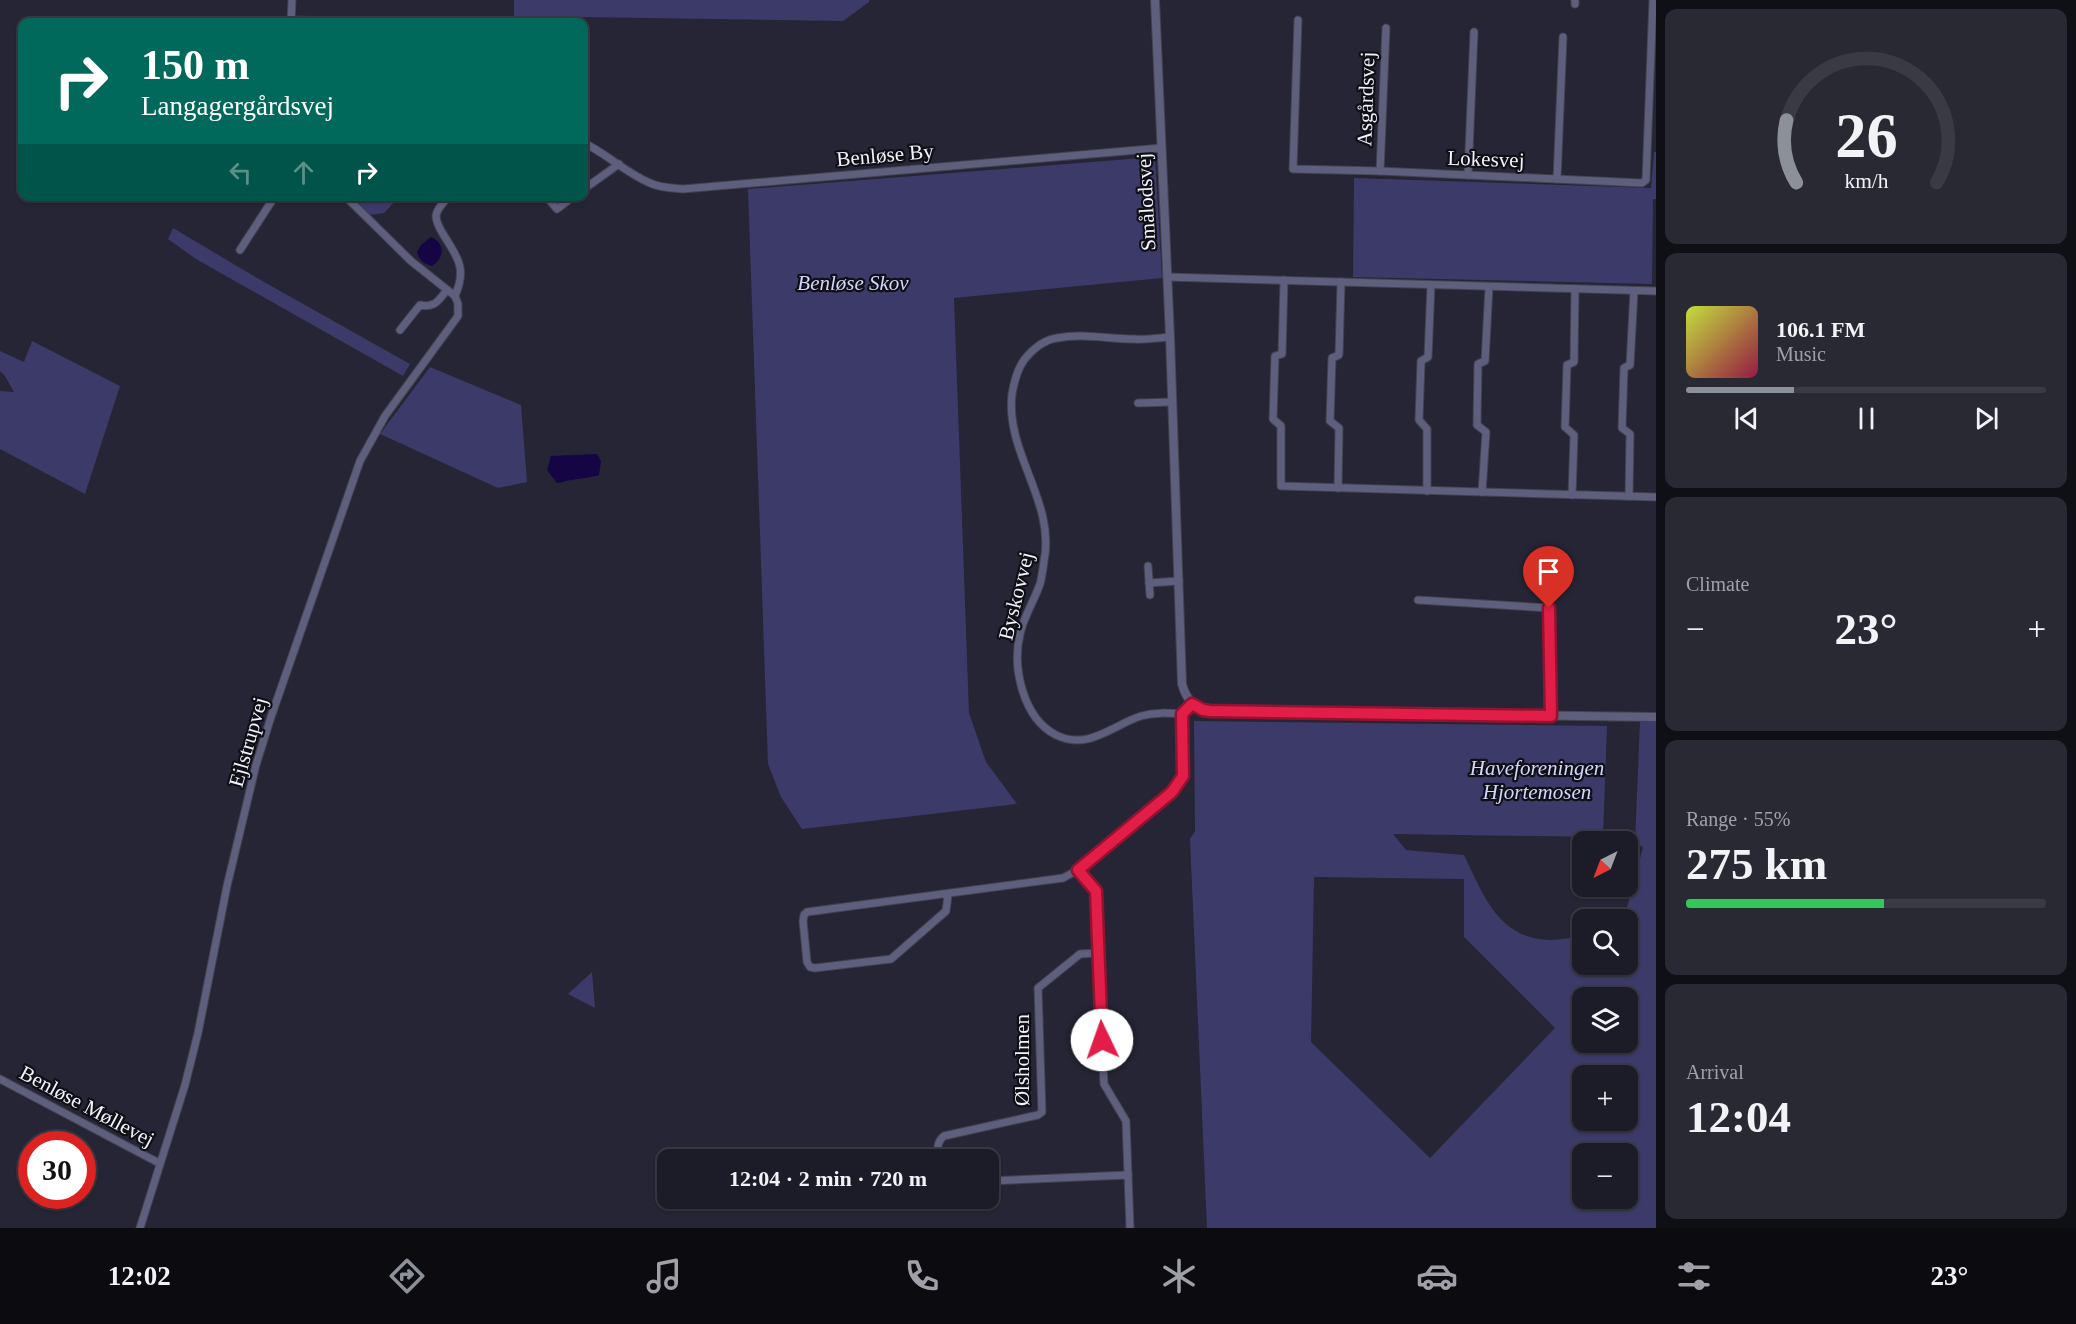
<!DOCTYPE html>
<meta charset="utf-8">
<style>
:root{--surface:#1c1c28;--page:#292934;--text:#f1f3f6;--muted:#a0a1a8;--line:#3a3a45;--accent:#8c9099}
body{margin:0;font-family:"Times New Roman",serif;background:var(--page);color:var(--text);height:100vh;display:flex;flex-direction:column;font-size:22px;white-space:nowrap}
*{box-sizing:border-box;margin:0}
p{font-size:20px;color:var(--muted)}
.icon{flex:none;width:33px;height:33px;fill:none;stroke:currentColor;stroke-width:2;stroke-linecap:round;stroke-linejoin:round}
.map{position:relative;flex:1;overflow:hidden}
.side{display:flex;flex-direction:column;gap:9px;padding:9px;background:#0f0f16;width:420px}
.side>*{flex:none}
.hud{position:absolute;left:18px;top:18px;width:570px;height:183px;border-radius:12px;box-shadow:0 2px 4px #0004,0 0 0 2px var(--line);background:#00695c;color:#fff;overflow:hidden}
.needle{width:39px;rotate:222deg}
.fabs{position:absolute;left:1572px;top:831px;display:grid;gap:12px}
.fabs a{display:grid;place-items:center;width:66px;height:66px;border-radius:12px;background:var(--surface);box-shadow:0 2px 4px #0004,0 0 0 2px var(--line);font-size:30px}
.speed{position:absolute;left:18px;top:1131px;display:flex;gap:12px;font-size:30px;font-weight:700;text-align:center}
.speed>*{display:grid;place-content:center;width:78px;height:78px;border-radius:50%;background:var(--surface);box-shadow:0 2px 4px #0004,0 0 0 2px var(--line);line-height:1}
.speed .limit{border:9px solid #d22;background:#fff;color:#111}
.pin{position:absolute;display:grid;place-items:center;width:51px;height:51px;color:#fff;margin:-62px -26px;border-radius:50% 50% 50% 0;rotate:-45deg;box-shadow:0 0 6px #0007}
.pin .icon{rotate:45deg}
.me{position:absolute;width:66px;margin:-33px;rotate:357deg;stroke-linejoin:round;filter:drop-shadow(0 0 4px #0008)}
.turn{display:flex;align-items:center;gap:21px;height:126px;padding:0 24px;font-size:27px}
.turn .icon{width:78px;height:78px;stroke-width:2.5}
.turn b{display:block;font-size:42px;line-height:51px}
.lanes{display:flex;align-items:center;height:57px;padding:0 24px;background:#0003;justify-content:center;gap:30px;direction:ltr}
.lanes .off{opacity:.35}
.big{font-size:45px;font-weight:600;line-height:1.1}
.side .widget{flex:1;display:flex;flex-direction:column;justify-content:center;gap:9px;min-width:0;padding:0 21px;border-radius:12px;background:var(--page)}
.side .dial{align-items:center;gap:0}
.dial svg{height:156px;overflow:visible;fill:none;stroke:var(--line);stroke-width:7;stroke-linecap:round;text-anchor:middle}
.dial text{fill:var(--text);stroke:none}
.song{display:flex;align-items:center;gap:18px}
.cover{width:72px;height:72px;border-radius:9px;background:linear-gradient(135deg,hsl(70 70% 55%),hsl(340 70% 35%))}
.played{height:6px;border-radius:3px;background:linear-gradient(90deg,var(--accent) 30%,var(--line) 30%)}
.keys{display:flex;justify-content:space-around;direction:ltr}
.heat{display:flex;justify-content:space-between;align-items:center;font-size:33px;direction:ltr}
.charge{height:9px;border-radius:4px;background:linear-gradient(90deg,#34c759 55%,var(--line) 0)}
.trip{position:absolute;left:657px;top:1149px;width:342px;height:60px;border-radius:12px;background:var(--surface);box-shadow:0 2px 4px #0004,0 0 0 2px var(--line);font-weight:600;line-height:60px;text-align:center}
.menu{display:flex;height:96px;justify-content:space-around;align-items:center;background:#0b0b10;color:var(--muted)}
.menu .icon{width:42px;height:42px}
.menu .selected{color:var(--accent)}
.menu b{font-size:27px;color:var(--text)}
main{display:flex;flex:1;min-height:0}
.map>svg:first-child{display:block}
</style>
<main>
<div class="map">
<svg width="1656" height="1228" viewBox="0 0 1656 1228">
<rect width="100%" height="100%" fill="#252535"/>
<g fill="#3c3a69" fill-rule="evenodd">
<path d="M514,0H869V2L843,21L514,16Z"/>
<path d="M1654,152H1656V199H1653L1652,284L1353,277L1354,178L1651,188Z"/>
<path d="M1155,157L1162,278L954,298L969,713L986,762L1017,804L802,829L781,797L768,764L748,189Z"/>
<path d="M353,197H399L384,213L370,215Z"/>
<path d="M173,228L252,275L410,364L403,376L196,259L168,239Z"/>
<path d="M32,341L120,386L85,494L0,449V391L14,392L5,376L0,371V351L24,362Z"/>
<path d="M430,367L521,405L527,482L498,488L380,434Z"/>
<path d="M1194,721L1607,726L1603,837L1393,834L1406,850L1464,855C1483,894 1498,939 1550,940C1561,940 1572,937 1582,936V964H1628V920L1624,919L1643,847L1635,844L1640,722H1656V1228H1207L1190,839L1195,831ZM1314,877L1464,879V937L1555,1028L1430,1158L1311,1042ZM1582,998H1628V1042H1582ZM1582,1076H1628V1120H1582ZM1582,1154H1628V1198H1582Z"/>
<path d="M592,972L595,1008L568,994Z"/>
</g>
<g fill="#160544">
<path d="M431,237C445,243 445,258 432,266C424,264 419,260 417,252L421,245Z"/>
<path d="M597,454L601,461L599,475C590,478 582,478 572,480C566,480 563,483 557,483L547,470L551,456Z"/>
</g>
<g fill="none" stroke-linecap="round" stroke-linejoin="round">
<defs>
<g id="minor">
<path d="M1575,4V0"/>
<path d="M291,20L383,22"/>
<path d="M1298,20L1293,169L1380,171L1642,183L1646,180L1653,0"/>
<path d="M291,22L292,0"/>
<path d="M584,143C607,154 626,173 650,183C660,188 672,188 683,189L1161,148"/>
<path d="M1380,171L1386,28"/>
<path d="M1468,175L1474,32"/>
<path d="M1557,179L1563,37"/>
<path d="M584,189L619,164"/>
<path d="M345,196L411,261L455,296C467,268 458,258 443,234C440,229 436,222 436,216C437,208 444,202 449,196"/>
<path d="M546,196L557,209L574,196"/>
<path d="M240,250L275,196"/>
<path d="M1167,277L1656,291"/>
<path d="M1284,280L1282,354L1275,356L1273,419L1281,426V486L1656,497"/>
<path d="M400,330L420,305C435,308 438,301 447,290"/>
<path d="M1170,337C1158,338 1146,340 1134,339C1108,339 1083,333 1057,338C1043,340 1032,350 1024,360C1017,370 1014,382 1012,394C1005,453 1056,502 1044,561C1043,569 1042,576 1040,584C1034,601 1024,616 1020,634C1012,668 1023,718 1056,735C1088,751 1113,725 1141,716C1155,712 1168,713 1182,714L1192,703"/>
<path d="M1138,403L1172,402"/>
<path d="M1338,488L1339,428L1330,421L1332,358L1339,355L1341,282"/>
<path d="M1427,491V429L1419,420L1421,361L1428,357L1431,285"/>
<path d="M1482,492L1486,432L1477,425L1478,364L1485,361L1489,287"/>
<path d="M1572,495L1574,435L1565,427L1567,365L1574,362L1575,289"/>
<path d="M1629,496L1630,434L1622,428L1624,368L1630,365L1634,291"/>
<path d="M1148,566L1150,595"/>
<path d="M1149,583L1179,581"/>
<path d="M1418,600L1549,608L1551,715"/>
<path d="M1078,870L1096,891L1097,953L1104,1084L1126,1121L1130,1228"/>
<path d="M948,895L946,911L891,959L815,968L810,967L807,962L803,921L804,915L807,912L1063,878L1078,870L1172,792L1183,776L1182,714"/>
<path d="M0,1079L159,1163"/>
<path d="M938,1160C938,1150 936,1142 944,1136L1038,1115L1042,1112L1038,988L1080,954L1097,953"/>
<path d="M988,1181L1128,1175"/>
<path d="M140,1228L185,1085L198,1033L227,886L256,765L271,717L360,461L385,416L458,316V304L455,296"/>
</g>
<path id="tertiary" d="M1155,0L1170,337L1182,684C1186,699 1194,709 1210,711L1656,717"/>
</defs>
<use href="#minor" stroke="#424251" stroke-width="9"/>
<use href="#tertiary" stroke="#424251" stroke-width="10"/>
<use href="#minor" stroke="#5e5e7d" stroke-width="7"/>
<use href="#tertiary" stroke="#5e5e7d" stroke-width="8"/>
</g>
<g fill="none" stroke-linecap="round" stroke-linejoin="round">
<defs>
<path id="route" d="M1102,1040L1096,891L1078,870L1172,792L1183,776L1182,714L1192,704L1203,710L1210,711L1551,716L1549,608"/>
</defs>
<use href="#route" stroke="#92132f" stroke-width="15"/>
<use href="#route" stroke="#e11d48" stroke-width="10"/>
</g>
<g text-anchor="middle" stroke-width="4.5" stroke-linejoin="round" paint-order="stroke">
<g font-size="21" fill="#f3f3fe" stroke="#0f0f16">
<text transform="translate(1366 99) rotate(-88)" y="7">Asgårdsvej</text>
<text transform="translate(885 155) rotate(-5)" y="7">Benløse By</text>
<text transform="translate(1486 159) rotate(2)" y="7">Lokesvej</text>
<text transform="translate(1146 202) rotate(-93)" y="7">Smålodsvej</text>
<text transform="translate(1016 596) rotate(-76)" y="7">Byskovvej</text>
<text transform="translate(248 742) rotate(-74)" y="7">Ejlstrupvej</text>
<text transform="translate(1022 1060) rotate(-90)" y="7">Ølsholmen</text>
<text transform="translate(87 1106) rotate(28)" y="7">Benløse Møllevej</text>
</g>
<g font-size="21" font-style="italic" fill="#d5d6fd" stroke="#0f0f16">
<text x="853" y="290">Benløse Skov</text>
<text x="1537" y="775">Haveforeningen<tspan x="1537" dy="24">Hjortemosen</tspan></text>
</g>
</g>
</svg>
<div class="fabs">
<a><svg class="needle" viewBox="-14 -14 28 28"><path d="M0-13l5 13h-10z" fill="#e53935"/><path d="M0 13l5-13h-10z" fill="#a0a1a8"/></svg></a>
<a><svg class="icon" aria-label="search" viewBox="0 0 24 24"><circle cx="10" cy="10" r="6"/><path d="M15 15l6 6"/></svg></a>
<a><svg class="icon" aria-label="layers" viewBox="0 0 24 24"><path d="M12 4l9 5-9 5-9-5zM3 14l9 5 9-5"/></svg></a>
<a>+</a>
<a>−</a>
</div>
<div class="speed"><div class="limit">30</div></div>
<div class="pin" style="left:1549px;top:608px;background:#d93025"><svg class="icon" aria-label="arrive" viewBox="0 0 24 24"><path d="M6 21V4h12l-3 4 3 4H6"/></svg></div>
<svg class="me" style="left:1102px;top:1040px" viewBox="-20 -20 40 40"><circle r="19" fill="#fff"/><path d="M0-13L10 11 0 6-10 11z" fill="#e11d48"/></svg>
<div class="trip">12:04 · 2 min · 720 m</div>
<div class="hud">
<div class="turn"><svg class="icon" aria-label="right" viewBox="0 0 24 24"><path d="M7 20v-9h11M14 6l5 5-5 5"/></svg><div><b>150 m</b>Langagergårdsvej</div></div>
<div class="lanes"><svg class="icon off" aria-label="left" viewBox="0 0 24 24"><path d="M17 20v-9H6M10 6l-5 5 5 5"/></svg><svg class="icon off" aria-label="ahead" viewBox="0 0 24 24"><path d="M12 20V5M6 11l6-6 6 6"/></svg><svg class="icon" aria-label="right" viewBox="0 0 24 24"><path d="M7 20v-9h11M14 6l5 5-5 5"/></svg></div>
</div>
</div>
<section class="side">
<div class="widget dial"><svg viewBox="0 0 100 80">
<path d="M14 69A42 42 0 1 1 86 69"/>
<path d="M14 69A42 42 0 0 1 9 37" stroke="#8c9099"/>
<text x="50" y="56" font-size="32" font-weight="700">26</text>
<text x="50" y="72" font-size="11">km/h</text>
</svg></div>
<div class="widget">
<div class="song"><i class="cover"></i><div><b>106.1 FM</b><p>Music</p></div></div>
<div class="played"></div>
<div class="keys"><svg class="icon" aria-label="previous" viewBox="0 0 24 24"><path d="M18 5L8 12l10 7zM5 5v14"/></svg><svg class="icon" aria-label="pause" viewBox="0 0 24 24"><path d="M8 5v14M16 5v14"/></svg><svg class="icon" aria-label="next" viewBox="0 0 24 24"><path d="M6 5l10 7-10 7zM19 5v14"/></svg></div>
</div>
<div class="widget"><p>Climate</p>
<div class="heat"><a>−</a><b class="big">23°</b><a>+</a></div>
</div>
<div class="widget"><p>Range · 55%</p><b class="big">275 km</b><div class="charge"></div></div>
<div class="widget"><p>Arrival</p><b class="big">12:04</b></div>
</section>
</main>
<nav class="menu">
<b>12:02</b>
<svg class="icon selected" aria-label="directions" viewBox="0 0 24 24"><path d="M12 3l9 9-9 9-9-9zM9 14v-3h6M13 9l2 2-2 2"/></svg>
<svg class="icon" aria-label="music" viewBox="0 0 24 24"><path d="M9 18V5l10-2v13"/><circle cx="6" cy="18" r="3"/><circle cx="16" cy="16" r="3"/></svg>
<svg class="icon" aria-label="phone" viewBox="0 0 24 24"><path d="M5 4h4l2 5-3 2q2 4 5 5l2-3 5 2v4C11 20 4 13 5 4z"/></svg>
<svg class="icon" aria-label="climate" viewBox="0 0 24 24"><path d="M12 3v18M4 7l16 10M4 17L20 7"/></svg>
<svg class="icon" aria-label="car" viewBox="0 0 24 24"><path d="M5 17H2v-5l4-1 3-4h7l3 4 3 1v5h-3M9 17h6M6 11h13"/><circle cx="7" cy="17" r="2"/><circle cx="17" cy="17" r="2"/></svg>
<svg class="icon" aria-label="filters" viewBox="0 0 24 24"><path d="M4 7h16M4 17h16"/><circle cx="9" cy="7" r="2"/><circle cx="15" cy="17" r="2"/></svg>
<b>23°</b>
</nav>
